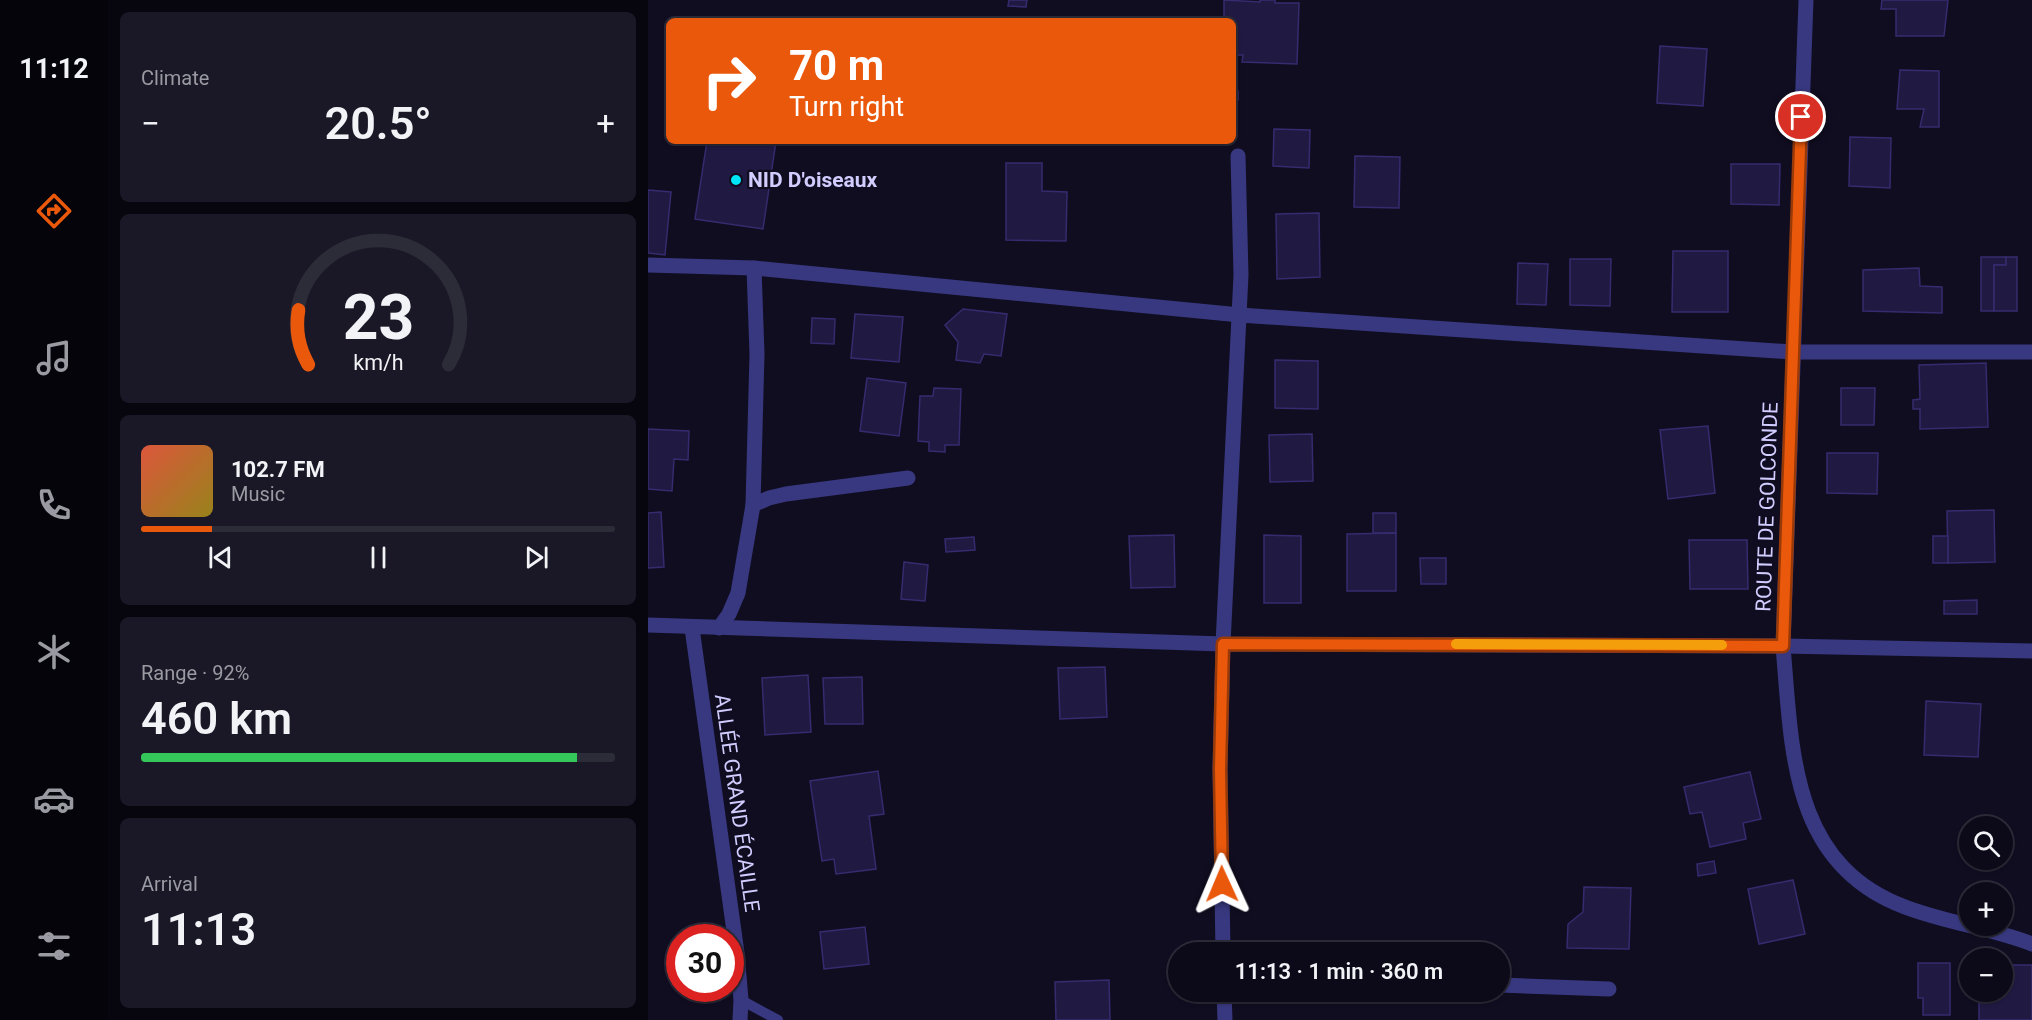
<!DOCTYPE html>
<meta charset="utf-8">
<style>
:root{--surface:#0c0a19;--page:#1a1826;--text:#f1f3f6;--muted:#9a9aa2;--line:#2c2b38;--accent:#ea580c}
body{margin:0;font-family:Roboto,sans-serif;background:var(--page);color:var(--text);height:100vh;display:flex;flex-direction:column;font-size:22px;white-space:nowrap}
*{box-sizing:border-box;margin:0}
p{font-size:20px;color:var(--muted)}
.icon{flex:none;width:33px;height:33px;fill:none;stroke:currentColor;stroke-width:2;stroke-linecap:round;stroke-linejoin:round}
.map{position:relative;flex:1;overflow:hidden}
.side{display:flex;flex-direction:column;gap:12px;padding:12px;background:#07060e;width:540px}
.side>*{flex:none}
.banner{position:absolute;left:18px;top:18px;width:570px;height:126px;border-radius:9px;box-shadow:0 2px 4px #0004,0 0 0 2px var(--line);background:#ea580c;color:#fff;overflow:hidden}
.buttons{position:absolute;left:1311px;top:816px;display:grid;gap:12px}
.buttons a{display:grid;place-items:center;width:54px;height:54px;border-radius:50%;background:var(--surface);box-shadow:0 2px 4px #0004,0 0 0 2px var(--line);font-size:30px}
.speed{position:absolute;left:18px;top:924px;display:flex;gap:12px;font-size:30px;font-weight:700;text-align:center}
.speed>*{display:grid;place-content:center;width:78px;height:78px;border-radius:50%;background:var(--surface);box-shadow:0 2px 4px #0004,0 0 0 2px var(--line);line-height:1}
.speed .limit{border:9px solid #d22;background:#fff;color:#111}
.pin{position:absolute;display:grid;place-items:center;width:51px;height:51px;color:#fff;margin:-26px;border:3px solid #fff;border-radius:50%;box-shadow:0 2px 6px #0007}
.me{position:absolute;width:66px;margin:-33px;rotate:359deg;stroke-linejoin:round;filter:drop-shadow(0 0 4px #0008)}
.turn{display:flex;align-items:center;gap:21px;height:126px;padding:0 24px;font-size:27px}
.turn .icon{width:78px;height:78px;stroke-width:2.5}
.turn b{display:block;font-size:42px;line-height:51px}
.big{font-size:45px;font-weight:600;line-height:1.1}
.side .card{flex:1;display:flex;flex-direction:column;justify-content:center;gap:9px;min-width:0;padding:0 21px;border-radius:9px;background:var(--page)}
.side .dial{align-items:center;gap:0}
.dial svg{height:156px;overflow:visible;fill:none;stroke:var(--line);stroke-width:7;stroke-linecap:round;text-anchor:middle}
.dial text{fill:var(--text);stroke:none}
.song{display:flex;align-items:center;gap:18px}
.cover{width:72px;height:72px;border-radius:9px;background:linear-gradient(135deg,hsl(10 70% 55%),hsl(50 70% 35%))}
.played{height:6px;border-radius:3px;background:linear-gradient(90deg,var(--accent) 15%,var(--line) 15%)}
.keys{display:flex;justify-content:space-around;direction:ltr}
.heat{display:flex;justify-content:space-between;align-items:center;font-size:33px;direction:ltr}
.charge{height:9px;border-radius:4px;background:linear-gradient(90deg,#34c759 92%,var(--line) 0)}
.trip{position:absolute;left:520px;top:942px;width:342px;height:60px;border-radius:30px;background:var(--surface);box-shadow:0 2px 4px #0004,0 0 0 2px var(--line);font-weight:600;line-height:60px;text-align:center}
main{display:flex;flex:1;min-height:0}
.tabs{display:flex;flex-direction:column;width:108px;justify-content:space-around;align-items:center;background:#05040a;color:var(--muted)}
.tabs .icon{width:42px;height:42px}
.tabs .current{color:var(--accent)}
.tabs b{font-size:27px;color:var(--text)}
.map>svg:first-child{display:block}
</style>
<main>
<nav class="tabs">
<b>11:12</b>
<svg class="icon current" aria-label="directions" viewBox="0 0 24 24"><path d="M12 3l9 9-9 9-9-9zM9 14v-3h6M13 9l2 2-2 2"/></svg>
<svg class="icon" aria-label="music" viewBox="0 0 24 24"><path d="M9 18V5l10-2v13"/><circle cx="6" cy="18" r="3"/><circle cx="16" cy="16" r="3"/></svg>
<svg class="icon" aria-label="phone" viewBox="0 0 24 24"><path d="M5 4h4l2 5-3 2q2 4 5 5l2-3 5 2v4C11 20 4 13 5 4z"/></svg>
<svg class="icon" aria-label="climate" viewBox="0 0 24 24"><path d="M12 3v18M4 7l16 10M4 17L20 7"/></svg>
<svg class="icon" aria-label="car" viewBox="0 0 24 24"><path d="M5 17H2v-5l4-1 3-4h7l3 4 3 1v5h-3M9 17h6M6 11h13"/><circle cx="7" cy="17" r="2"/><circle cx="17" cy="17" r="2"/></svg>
<svg class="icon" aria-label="filters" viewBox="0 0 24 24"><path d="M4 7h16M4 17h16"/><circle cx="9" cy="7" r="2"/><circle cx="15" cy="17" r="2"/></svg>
</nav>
<section class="side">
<div class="card"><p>Climate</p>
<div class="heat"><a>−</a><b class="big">20.5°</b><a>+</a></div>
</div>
<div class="card dial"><svg viewBox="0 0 100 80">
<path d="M14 69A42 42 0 1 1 86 69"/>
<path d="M14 69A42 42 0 0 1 9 41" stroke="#ea580c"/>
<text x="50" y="56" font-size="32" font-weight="700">23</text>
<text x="50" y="72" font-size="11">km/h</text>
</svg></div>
<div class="card">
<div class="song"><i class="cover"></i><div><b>102.7 FM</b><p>Music</p></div></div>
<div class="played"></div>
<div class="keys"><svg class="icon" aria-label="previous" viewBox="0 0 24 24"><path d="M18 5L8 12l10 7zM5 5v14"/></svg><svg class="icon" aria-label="pause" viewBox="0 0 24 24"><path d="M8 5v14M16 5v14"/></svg><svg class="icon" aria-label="next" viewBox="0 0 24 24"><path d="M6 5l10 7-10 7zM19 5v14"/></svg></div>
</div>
<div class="card"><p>Range · 92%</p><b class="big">460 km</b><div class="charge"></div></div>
<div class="card"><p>Arrival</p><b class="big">11:13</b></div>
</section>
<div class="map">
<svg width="1384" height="1020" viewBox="0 0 1384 1020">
<rect width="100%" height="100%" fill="#100d21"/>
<g fill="#201942" stroke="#362b6e" stroke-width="1.5">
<path d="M361,0H379L378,7L360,6Z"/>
<path d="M576,0L612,2V0H627V3H651L649,64L594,62L595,55H585V21H576Z"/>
<path d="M1234,0H1300L1296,36H1248V9H1233Z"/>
<path d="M1012,46L1059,49L1055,106L1009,103Z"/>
<path d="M1252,70L1291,71V127H1272L1276,109H1249Z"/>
<rect x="585" y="91" width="5" height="9"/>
<path d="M626,129L662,130L661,168L625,166Z"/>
<path d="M1202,137L1243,138L1242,188L1201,186Z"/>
<path d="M59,141H128L115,229L47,219Z"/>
<path d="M707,156L752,157L751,208L706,207Z"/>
<path d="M358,163H394V191L419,192L418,241L358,240Z"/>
<path d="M1083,164H1132L1131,205L1083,204Z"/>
<path d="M0,190L23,192L17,255L0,253Z"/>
<path d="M671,213L672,277L629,279L628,214Z"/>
<path d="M1025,251H1080V312H1024Z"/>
<path d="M1333,257H1358V265H1346V311H1333Z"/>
<path d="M1358,257H1369V311H1346V265H1358Z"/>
<path d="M922,259H963L962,306L922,305Z"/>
<path d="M870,263L900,264L898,305L869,304Z"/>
<path d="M1271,268L1272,286L1294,287V313L1215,311V270Z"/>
<path d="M315,309L359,314L353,356L336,354L332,363L308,360L310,342L297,325Z"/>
<path d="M207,314L255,317L251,362L203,358Z"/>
<path d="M164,318L187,319L186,344L163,343Z"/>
<path d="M627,360L670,361V409L627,408Z"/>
<path d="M1338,363L1340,427L1272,429V409H1265V400L1272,399L1271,365Z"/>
<path d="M219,378L258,383L251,436L212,431Z"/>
<path d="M286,388L313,389L311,445H297V452L281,451V442L270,441L272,396H285Z"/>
<path d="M1193,388H1227L1226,425H1193Z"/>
<path d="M1060,426L1067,493L1020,499L1012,430Z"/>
<path d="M0,429L41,431L40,460L26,459L24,491L0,489Z"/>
<path d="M664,434L665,481L622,482L621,435Z"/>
<path d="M1179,453H1230L1229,494L1179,493Z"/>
<path d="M1346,510L1347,562L1300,563L1299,511Z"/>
<path d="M13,512L16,567L0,568V513Z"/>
<rect x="725" y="513" width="23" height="20"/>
<path d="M748,533V591H699V534Z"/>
<path d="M526,535L527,587L483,588L481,536Z"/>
<path d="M616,535L653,536V603H616Z"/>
<rect x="1285" y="536" width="15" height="27"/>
<path d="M326,537L327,550L298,552L297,539Z"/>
<path d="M1041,540H1099L1100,589H1042Z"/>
<path d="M772,558H798V584H773Z"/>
<path d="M256,562L280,565L277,601L253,599Z"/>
<path d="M1329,600V614H1296V601Z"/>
<path d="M457,667L459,717L412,719L410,668Z"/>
<path d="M160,675L163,732L117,735L114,678Z"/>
<path d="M214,677L215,724H177L175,678Z"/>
<path d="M1278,701L1333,704L1330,757L1276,755Z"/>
<path d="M230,771L236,814L221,816L228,869L188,874L186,859L174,861L162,781Z"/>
<path d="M1102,772L1113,819L1095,823L1098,839L1062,847L1054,812L1042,814L1036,787Z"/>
<path d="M1066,861L1068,873L1050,876L1049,864Z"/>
<path d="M1145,880L1157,934L1111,944L1100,889Z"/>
<path d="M936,887L983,888L981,949L919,948L920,924L935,912Z"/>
<path d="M217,927L221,964L176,969L172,932Z"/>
<path d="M1270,963H1302V1015H1275V998H1270Z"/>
<path d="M1354,965H1384V1020H1331V992H1354Z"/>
<path d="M461,980L462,1020H408L407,982Z"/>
</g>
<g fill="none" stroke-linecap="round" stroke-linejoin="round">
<path stroke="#383880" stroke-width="10" d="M93,1000L130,1020"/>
<g stroke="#383880" stroke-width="15">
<path d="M1158,0L1135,646C1144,749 1142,864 1257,907C1299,923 1343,928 1384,944"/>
<path d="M0,265L106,268L592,315L1144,352H1384"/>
<path d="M105,505L121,498L138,494L260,478"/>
<path d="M0,625L575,644L1135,646L1384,651"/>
<path d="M44,628L89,953L93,1000L92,1020"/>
<path d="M71,628L81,614L90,593L105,505L109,354L106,268"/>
<path d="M575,952L572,769L575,644L593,275L590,156"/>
<path d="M852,985L961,989"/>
<path d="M576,992L577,1020"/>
</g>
</g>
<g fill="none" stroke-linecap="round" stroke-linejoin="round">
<defs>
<path id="route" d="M574,884L572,769L575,644L1135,646L1153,117"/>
</defs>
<use href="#route" stroke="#983908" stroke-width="15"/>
<use href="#route" stroke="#ea580c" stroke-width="10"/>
<path stroke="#f59e0b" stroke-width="10" d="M808,644L1074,645"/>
</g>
<circle fill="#00e6f8" stroke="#100d21" stroke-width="2" cx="88" cy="180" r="6"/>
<g text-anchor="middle" stroke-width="4.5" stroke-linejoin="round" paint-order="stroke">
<g font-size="21" font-weight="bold" fill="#d1cdff" stroke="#100d21" text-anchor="start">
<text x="100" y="187">NID D'oiseaux</text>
</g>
<g font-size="21" fill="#d1cdff" stroke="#100d21">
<text transform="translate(1119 507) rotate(-88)" y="7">ROUTE DE GOLCONDE</text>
<text transform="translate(89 803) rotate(82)" y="7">ALLÉE GRAND ÉCAILLE</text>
</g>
</g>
</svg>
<div class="buttons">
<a><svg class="icon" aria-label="search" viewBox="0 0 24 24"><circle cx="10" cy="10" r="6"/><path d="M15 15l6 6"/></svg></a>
<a>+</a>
<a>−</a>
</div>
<div class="speed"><div class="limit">30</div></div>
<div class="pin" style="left:1153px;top:117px;background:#d93025"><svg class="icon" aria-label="arrive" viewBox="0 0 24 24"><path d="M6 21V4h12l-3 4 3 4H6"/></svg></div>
<svg class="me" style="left:574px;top:884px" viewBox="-20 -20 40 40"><path d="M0-17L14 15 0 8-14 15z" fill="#ea580c" stroke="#fff" stroke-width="4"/></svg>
<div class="trip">11:13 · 1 min · 360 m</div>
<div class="banner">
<div class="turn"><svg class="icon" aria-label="right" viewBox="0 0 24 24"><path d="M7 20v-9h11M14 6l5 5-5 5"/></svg><div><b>70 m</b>Turn right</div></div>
</div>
</div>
</main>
